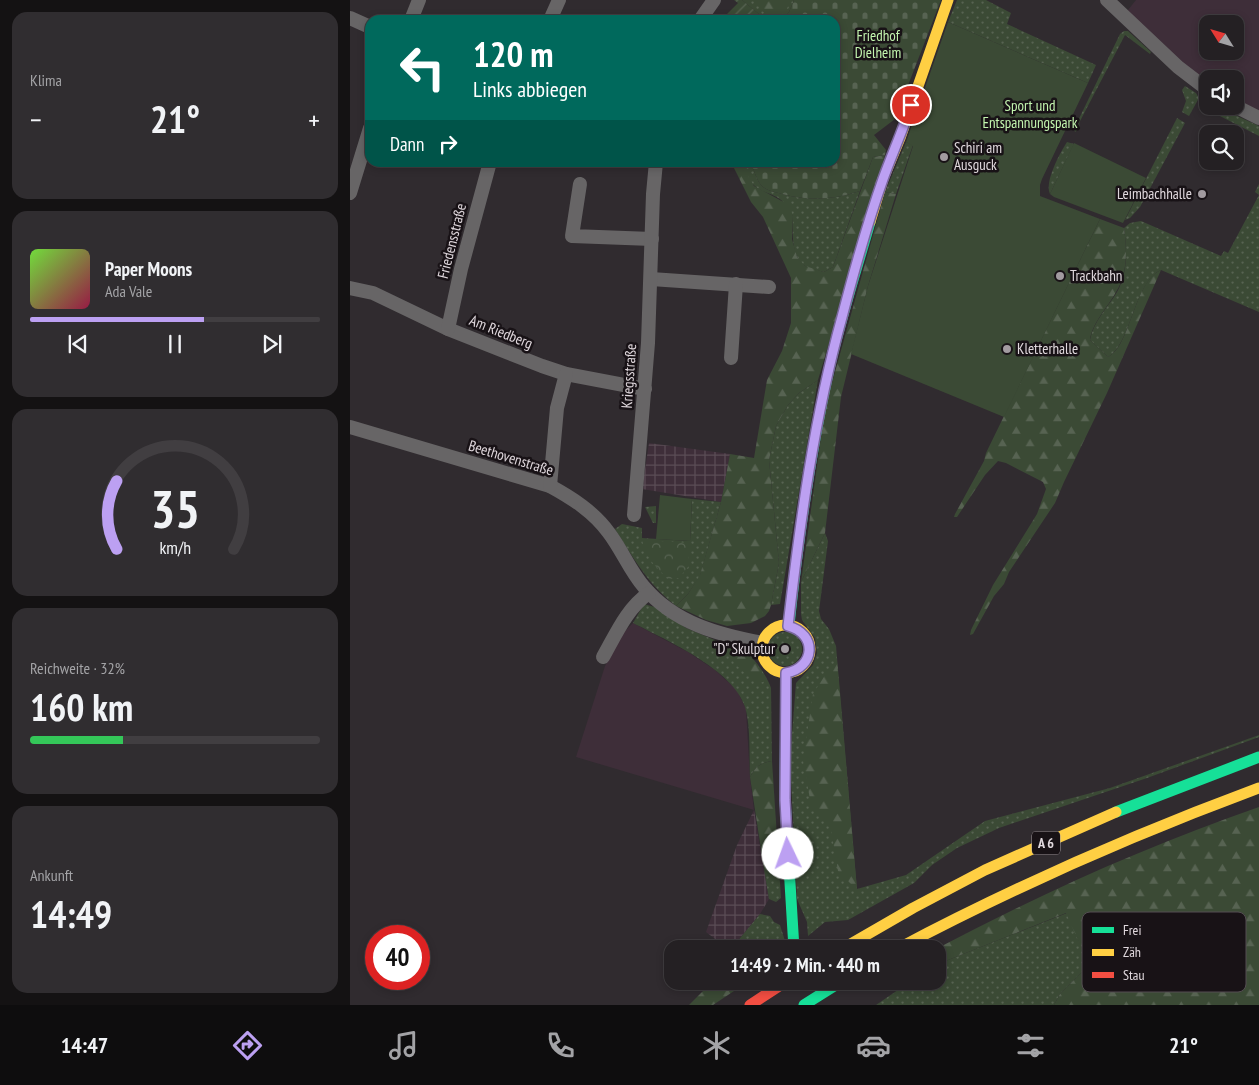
<!DOCTYPE html>
<html lang="de">
<meta charset="utf-8">
<style>
:root{--surface:#242023;--page:#302d30;--text:#f1f3f6;--muted:#a3a3a6;--line:#413e41;--accent:#bca0f2}
body{margin:0;font-family:"PT Sans Narrow",sans-serif;background:var(--page);color:var(--text);height:100vh;display:flex;flex-direction:column;font-size:19px;white-space:nowrap}
*{box-sizing:border-box;margin:0}
p{font-size:16px;color:var(--muted)}
.icon{flex:none;width:28px;height:28px;fill:none;stroke:currentColor;stroke-width:2;stroke-linecap:round;stroke-linejoin:round}
.map{position:relative;flex:1;overflow:hidden}
.drawer{display:flex;flex-direction:column;gap:12px;padding:12px;background:#141213;width:350px}
.drawer>*{flex:none}
.top-card{position:absolute;left:15px;top:15px;width:475px;height:152px;border-radius:15px;box-shadow:0 2px 8px #0003,0 0 0 1px var(--line);background:#00695c;color:#fff;overflow:hidden}
.needle{width:32px;rotate:307deg}
.buttons{position:absolute;left:849px;top:15px;display:grid;gap:10px}
.buttons a{display:grid;place-items:center;width:45px;height:45px;border-radius:10px;background:var(--surface);box-shadow:0 2px 8px #0003,0 0 0 1px var(--line);font-size:25px}
.speed{position:absolute;left:15px;top:925px;display:flex;gap:10px;font-size:25px;font-weight:700;text-align:center}
.speed>*{display:grid;place-content:center;width:65px;height:65px;border-radius:50%;background:var(--surface);box-shadow:0 2px 8px #0003,0 0 0 1px var(--line);line-height:1}
.speed .limit{border:8px solid #d22;background:#fff;color:#111}
.pin{position:absolute;display:grid;place-items:center;width:42px;height:42px;color:#fff;margin:-21px;border:2px solid #fff;border-radius:50%;box-shadow:0 1px 5px #0007}
.me{position:absolute;width:55px;margin:-28px;rotate:357deg;stroke-linejoin:round;filter:drop-shadow(0 0 4px #0008)}
.turn{display:flex;align-items:center;gap:18px;height:105px;padding:0 25px;font-size:22px}
.turn .icon{width:65px;height:65px;stroke-width:2.5}
.turn b{display:block;font-size:35px;line-height:42px}
.then{display:flex;align-items:center;height:48px;padding:0 25px;background:#0003;gap:10px;font-size:19px}
.big{font-size:38px;font-weight:800;line-height:1.1}
.drawer .widget{flex:1;display:flex;flex-direction:column;justify-content:center;gap:8px;min-width:0;padding:0 18px;border-radius:15px;background:var(--page)}
.drawer .dial{align-items:center;gap:0}
.dial svg{height:130px;overflow:visible;fill:none;stroke:var(--line);stroke-width:7;stroke-linecap:round;text-anchor:middle}
.dial text{fill:var(--text);stroke:none}
.song{display:flex;align-items:center;gap:15px}
.cover{width:60px;height:60px;border-radius:8px;background:linear-gradient(135deg,hsl(100 70% 55%),hsl(340 70% 35%))}
.played{height:5px;border-radius:2px;background:linear-gradient(90deg,var(--accent) 60%,var(--line) 60%)}
.keys{display:flex;justify-content:space-around;direction:ltr}
.heat{display:flex;justify-content:space-between;align-items:center;font-size:28px;direction:ltr}
.charge{height:8px;border-radius:4px;background:linear-gradient(90deg,#34c759 32%,var(--line) 0)}
.trip{position:absolute;left:314px;top:940px;width:282px;height:50px;border-radius:15px;background:var(--surface);box-shadow:0 2px 8px #0003,0 0 0 1px var(--line);font-weight:800;line-height:50px;text-align:center}
.tab-bar{display:flex;height:80px;justify-content:space-around;align-items:center;background:#0e0d0e;color:var(--muted)}
.tab-bar .icon{width:35px;height:35px}
.tab-bar .current{color:var(--accent)}
.tab-bar b{font-size:22px;color:var(--text)}
main{display:flex;flex:1;min-height:0}
.map>svg:first-child{display:block}
</style>
<main>
<section class="drawer">
<div class="widget"><p>Klima</p>
<div class="heat"><a>−</a><b class="big">21°</b><a>+</a></div>
</div>
<div class="widget">
<div class="song"><i class="cover"></i><div><b>Paper Moons</b><p>Ada Vale</p></div></div>
<div class="played"></div>
<div class="keys"><svg class="icon" aria-label="previous" viewBox="0 0 24 24"><path d="M18 5L8 12l10 7zM5 5v14"/></svg><svg class="icon" aria-label="pause" viewBox="0 0 24 24"><path d="M8 5v14M16 5v14"/></svg><svg class="icon" aria-label="next" viewBox="0 0 24 24"><path d="M6 5l10 7-10 7zM19 5v14"/></svg></div>
</div>
<div class="widget dial"><svg viewBox="0 0 100 80">
<path d="M14 69A42 42 0 1 1 86 69"/>
<path d="M14 69A42 42 0 0 1 14 27" stroke="#bca0f2"/>
<text x="50" y="56" font-size="32" font-weight="700">35</text>
<text x="50" y="72" font-size="11">km/h</text>
</svg></div>
<div class="widget"><p>Reichweite · 32%</p><b class="big">160 km</b><div class="charge"></div></div>
<div class="widget"><p>Ankunft</p><b class="big">14:49</b></div>
</section>
<div class="map">
<svg width="909" height="1005" viewBox="0 0 909 1005">
<defs>
<pattern id="industrial-grid" width="8" height="8" patternUnits="userSpaceOnUse" patternTransform="scale(1.25)"><rect width="8" height="8" fill="#3e2e39"/><path d="M0 4h8M4 0v8" fill="none" stroke="#5a4c55"/></pattern>
<pattern id="grass-dots" width="8" height="8" patternUnits="userSpaceOnUse" patternTransform="scale(1.25)"><rect width="8" height="8" fill="#3b4a35"/><path d="M2 2h.1M6 6h.1" fill="none" stroke="#576352" stroke-width="1.8" stroke-linecap="round"/></pattern>
<pattern id="forest-firs" width="22" height="20" patternUnits="userSpaceOnUse" patternTransform="scale(1.25)"><rect width="22" height="20" fill="#3b4a35"/><path d="M5 1l3.5 6h-7zM16 11l3.5 6h-7z" fill="#576352"/></pattern>
<pattern id="cemetery-stones" width="16" height="16" patternUnits="userSpaceOnUse" patternTransform="scale(1.25)"><rect width="16" height="16" fill="#3b4a35"/><path d="M2 7V4a2 2 0 0 1 4 0v3zM10 15v-3a2 2 0 0 1 4 0v3z" fill="#576352"/></pattern>
<pattern id="park-crowns" width="20" height="18" patternUnits="userSpaceOnUse" patternTransform="scale(1.25)"><rect width="20" height="18" fill="#3b4a35"/><path d="M2 6a3 3 0 1 1 6 0M12 15a3 3 0 1 1 6 0" fill="none" stroke="#576352"/></pattern>
<pattern id="garden-furrows" width="10" height="10" patternUnits="userSpaceOnUse" patternTransform="scale(1.25)"><rect width="10" height="10" fill="#3b4a35"/><path d="M-1 1l2-2M0 10L10 0M9 11l2-2" fill="none" stroke="#576352"/></pattern>
</defs>
<rect width="100%" height="100%" fill="#302b2f"/>
<g fill="#3e2e39" fill-rule="evenodd">
<path d="M786,0H909V118L885,106V79H858L857,90L774,15ZM858,24H885V51H858Z"/>
<path d="M283,623L338,652L365,670L387,690L396,709L400,777L404,810L226,757L255,666L272,634Z"/>
</g>
<g fill="url(#industrial-grid)">
<path d="M299,443L380,454L371,502L292,489Z"/>
<path d="M404,810L419,899L410,914L381,949H378L356,932L387,845Z"/>
</g>
<g fill="url(#grass-dots)">
<path d="M392,0H444L439,12L432,20H416Z"/>
<path d="M607,0H636L661,13L657,24L746,65L738,83L598,22Z"/>
<path d="M774,31H778L801,52L800,54L775,35L729,123L730,128L725,132L724,129L770,34Z"/>
<path d="M835,86L846,93L849,98L839,116L832,112L836,101L832,90Z"/>
<path d="M874,110L909,126V136L868,115L870,111Z"/>
<path d="M827,118L835,123L790,207L780,218L775,220Z"/>
<path d="M556,142L563,145L546,194L535,192Z"/>
<path d="M717,142L724,144L700,194C694,182 710,153 717,142Z"/>
<path d="M382,163H401C404,170 407,182 413,187C418,191 426,192 432,194C458,201 484,200 510,191L483,267L474,272C468,270 459,269 455,266C440,256 443,231 443,216C439,211 436,204 431,200C424,194 413,193 406,187C395,178 398,170 382,163Z"/>
<path d="M909,184V312L811,270C784,282 781,345 758,357L740,340C743,322 758,307 767,292C778,273 777,249 774,228L780,223L791,221L871,256L874,251L878,253L909,195L905,192Z"/>
<path d="M468,380L430,604L421,605L429,563L419,460L426,426L438,405L449,393Z"/>
<path d="M342,499L371,502L350,576L338,594L326,606C298,584 284,559 265,529L272,524L292,528V538L340,541Z"/>
<path d="M306,506V523H303L295,507Z"/>
<path d="M475,533L478,541L469,611L471,619L479,629L486,646L507,889L556,875L635,821L760,788L909,735V737L797,778L649,828L607,848L582,865L564,883L498,920L475,922L458,936L457,922L447,899L440,760L446,683L463,665L467,653L465,638L452,620L451,614V582Z"/>
<path d="M294,604L308,608L336,628L396,653C405,658 418,678 421,688L422,761C410,763 406,766 400,777C399,757 401,726 395,707C384,670 316,640 283,623Z"/>
<circle cx="435" cy="649" r="17"/>
<path d="M429,868L431,898L426,902L419,899L414,869Z"/>
<path d="M717,913L739,965L710,994L704,1005H526L561,981H588V964Z"/>
<path d="M410,914L420,916L424,922L430,925L435,941L424,949H381Z"/>
<path d="M360,981H375L364,989H355Z"/>
</g>
<g fill="url(#forest-firs)">
<path d="M405,0H439L440,2L436,11L430,20H424L411,10Z"/>
<path d="M535,155L468,380L449,393L438,405L426,426L419,460L429,563L421,605L419,611L415,616L401,623L377,626L356,620L326,606L338,594L350,575L371,502L380,454L404,458L417,380L432,351L441,323V278L413,217L401,202L382,164H388L397,174L404,186L439,205L443,216L442,239L447,257L455,266L474,272L483,267L523,157Z"/>
<path d="M535,192L546,194L518,286L491,397L475,533L451,582L475,408Z"/>
<path d="M750,219L774,228C777,249 778,273 766,292C758,307 742,323 740,340L758,357C781,346 784,281 811,270L757,393L714,482L705,503L659,572L654,584L644,596L623,634L620,635L621,630L643,585L687,514L696,489L693,482L656,463L648,461L635,475L607,517H604L605,514L634,461L636,453Z"/>
<path d="M383,647L400,655L416,678L413,682L409,683L403,676L396,674L384,663L381,655Z"/>
<path d="M487,662L507,890L488,871L481,829L461,805L453,760L463,694L477,672Z"/>
<path d="M422,761L429,868L414,869L400,777C406,766 410,763 422,761Z"/>
<path d="M909,807V1005H704L710,994L739,965L716,913L588,964L586,949C690,894 799,845 909,807Z"/>
<path d="M375,981H399L363,1005H339L355,989H364Z"/>
</g>
<path fill="url(#cemetery-stones)" d="M444,0H591L545,119L524,135L536,150L535,155L523,157L510,191C484,200 458,201 432,194C426,192 418,191 413,187C407,182 404,170 401,163L485,162V20H432L439,12Z"/>
<path fill="url(#park-crowns)" d="M292,540L340,543L338,567L329,578L318,579C304,565 297,559 292,540Z"/>
<path fill="url(#garden-furrows)" d="M384,0H392L416,20H380L375,16L388,3Z"/>
<g fill="#3b4a35">
<path d="M598,22L738,83L692,179L690,185V196L750,219L654,417L501,354L518,286L563,146L556,142Z"/>
<path d="M724,143L796,178L773,223L704,197L700,194Z"/>
<path d="M310,495L342,499L340,541L306,539Z"/>
</g>
<g fill="none" stroke-linecap="round" stroke-linejoin="round">
<g stroke="#676566" stroke-width="14">
<path d="M757,0L828,67L858,90"/>
<path d="M0,18L20,27"/>
<path d="M61,20L69,0"/>
<path d="M200,20L209,0"/>
<path d="M350,20L364,0"/>
<path d="M885,106L909,118"/>
<path d="M230,184L222,236L302,239"/>
<path d="M0,193L20,128"/>
<path d="M301,279L419,287"/>
<path d="M0,288L23,293L98,329L192,366L216,374L295,389"/>
<path d="M98,329L111,269L140,162"/>
<path d="M381,358L386,284"/>
<path d="M0,427L200,486C222,498 244,512 259,533C272,550 280,571 294,587C324,623 369,635 413,643"/>
<path d="M200,486L207,408L216,374"/>
<path d="M284,515L298,343L303,194L306,162"/>
<path d="M253,657C266,634 277,608 299,593"/>
</g>
<g stroke="#16e098" stroke-width="11">
<path d="M439,625C448,539 460,453 479,369C490,320 506,271 520,222"/>
<path d="M436,673L435,800L444,949"/>
<path d="M766,812L909,757"/>
<path d="M454,1005L492,981"/>
</g>
<g stroke="#ffcf43" stroke-width="11">
<path d="M520,222L533,179L550,138L598,0"/>
<circle cx="436" cy="649" r="24"/>
<path d="M492,949L563,908L635,870L766,812"/>
<path d="M547,949C664,887 785,834 909,788"/>
</g>
<path stroke="#f24e42" stroke-width="11" d="M400,1005L437,981"/>
</g>
<g fill="none" stroke-linecap="round" stroke-linejoin="round">
<defs>
<path id="route" d="M438,854L435,800L436,673C465,668 468,634 438,626C450,522 464,418 492,317C504,271 517,224 533,179C542,154 553,130 561,105"/>
</defs>
<use href="#route" stroke="#7a689d" stroke-width="12"/>
<use href="#route" stroke="#bca0f2" stroke-width="9"/>
</g>
<g fill="#a29ba0" stroke="#181216" stroke-width="2">
<circle cx="594" cy="157" r="5"/>
<circle cx="852" cy="194" r="5"/>
<circle cx="710" cy="276" r="5"/>
<circle cx="657" cy="349" r="5"/>
<circle cx="435" cy="649" r="5"/>
</g>
<g text-anchor="middle" stroke-width="5" stroke-linejoin="round" paint-order="stroke">
<rect fill="#181216" stroke="#a49da1" stroke-width="1" x="682" y="831.5" width="28" height="23" rx="4"/>
<g font-size="14" font-weight="bold" fill="#e0d8dd">
<text x="696" y="848">A 6</text>
</g>
<g font-size="15" fill="#c3f5af" stroke="#181216">
<text x="528" y="41">Friedhof<tspan x="528" dy="17">Dielheim</tspan></text>
<text x="680" y="111">Sport und<tspan x="680" dy="17">Entspannungspark</tspan></text>
</g>
<g font-size="15" fill="#e0d8dd" stroke="#181216" text-anchor="start">
<text x="604" y="153">Schiri am<tspan x="604" dy="17">Ausguck</tspan></text>
<text x="842" y="199" text-anchor="end">Leimbachhalle</text>
<text x="720" y="281">Trackbahn</text>
<text x="667" y="354">Kletterhalle</text>
<text x="425" y="654" text-anchor="end">"D" Skulptur</text>
</g>
<g font-size="15" fill="#e0d8dd" stroke="#181216">
<text transform="translate(102 241) rotate(-76)" y="5">Friedensstraße</text>
<text transform="translate(151 332) rotate(22)" y="5">Am Riedberg</text>
<text transform="translate(279 376) rotate(-86)" y="5">Kriegsstraße</text>
<text transform="translate(161 458) rotate(17)" y="5">Beethovenstraße</text>
</g>
</g>
<rect x="732" y="912" width="164" height="80" rx="8" fill="#181216" stroke="#544d52" stroke-width="1"/>
<rect x="742" y="927" width="22" height="6" fill="#16e098"/>
<rect x="742" y="949" width="22" height="7" fill="#ffcf43"/>
<rect x="742" y="972" width="22" height="6" fill="#f24e42"/>
<g font-size="14" fill="#e0d8dd">
<text x="773" y="935">Frei</text>
<text x="773" y="957">Zäh</text>
<text x="773" y="980">Stau</text>
</g>
</svg>
<div class="buttons">
<a><svg class="needle" viewBox="-14 -14 28 28"><path d="M0-13l5 13h-10z" fill="#e53935"/><path d="M0 13l5-13h-10z" fill="#a3a3a6"/></svg></a>
<a><svg class="icon" aria-label="sound" viewBox="0 0 24 24"><path d="M4 9h4l5-4v14l-5-4H4zM17 9q2 3 0 6"/></svg></a>
<a><svg class="icon" aria-label="search" viewBox="0 0 24 24"><circle cx="10" cy="10" r="6"/><path d="M15 15l6 6"/></svg></a>
</div>
<div class="speed"><div class="limit">40</div></div>
<div class="pin" style="left:561px;top:105px;background:#d93025"><svg class="icon" aria-label="arrive" viewBox="0 0 24 24"><path d="M6 21V4h12l-3 4 3 4H6"/></svg></div>
<svg class="me" style="left:438px;top:854px" viewBox="-20 -20 40 40"><circle r="19" fill="#fff"/><path d="M0-13L10 11 0 6-10 11z" fill="#bca0f2"/></svg>
<div class="trip">14:49 · 2 Min. · 440 m</div>
<div class="top-card">
<div class="turn"><svg class="icon" aria-label="left" viewBox="0 0 24 24"><path d="M17 20v-9H6M10 6l-5 5 5 5"/></svg><div><b>120 m</b>Links abbiegen</div></div>
<div class="then">Dann<svg class="icon" aria-label="right" viewBox="0 0 24 24"><path d="M7 20v-9h11M14 6l5 5-5 5"/></svg></div>
</div>
</div>
</main>
<nav class="tab-bar">
<b>14:47</b>
<svg class="icon current" aria-label="directions" viewBox="0 0 24 24"><path d="M12 3l9 9-9 9-9-9zM9 14v-3h6M13 9l2 2-2 2"/></svg>
<svg class="icon" aria-label="music" viewBox="0 0 24 24"><path d="M9 18V5l10-2v13"/><circle cx="6" cy="18" r="3"/><circle cx="16" cy="16" r="3"/></svg>
<svg class="icon" aria-label="phone" viewBox="0 0 24 24"><path d="M5 4h4l2 5-3 2q2 4 5 5l2-3 5 2v4C11 20 4 13 5 4z"/></svg>
<svg class="icon" aria-label="climate" viewBox="0 0 24 24"><path d="M12 3v18M4 7l16 10M4 17L20 7"/></svg>
<svg class="icon" aria-label="car" viewBox="0 0 24 24"><path d="M5 17H2v-5l4-1 3-4h7l3 4 3 1v5h-3M9 17h6M6 11h13"/><circle cx="7" cy="17" r="2"/><circle cx="17" cy="17" r="2"/></svg>
<svg class="icon" aria-label="filters" viewBox="0 0 24 24"><path d="M4 7h16M4 17h16"/><circle cx="9" cy="7" r="2"/><circle cx="15" cy="17" r="2"/></svg>
<b>21°</b>
</nav>
